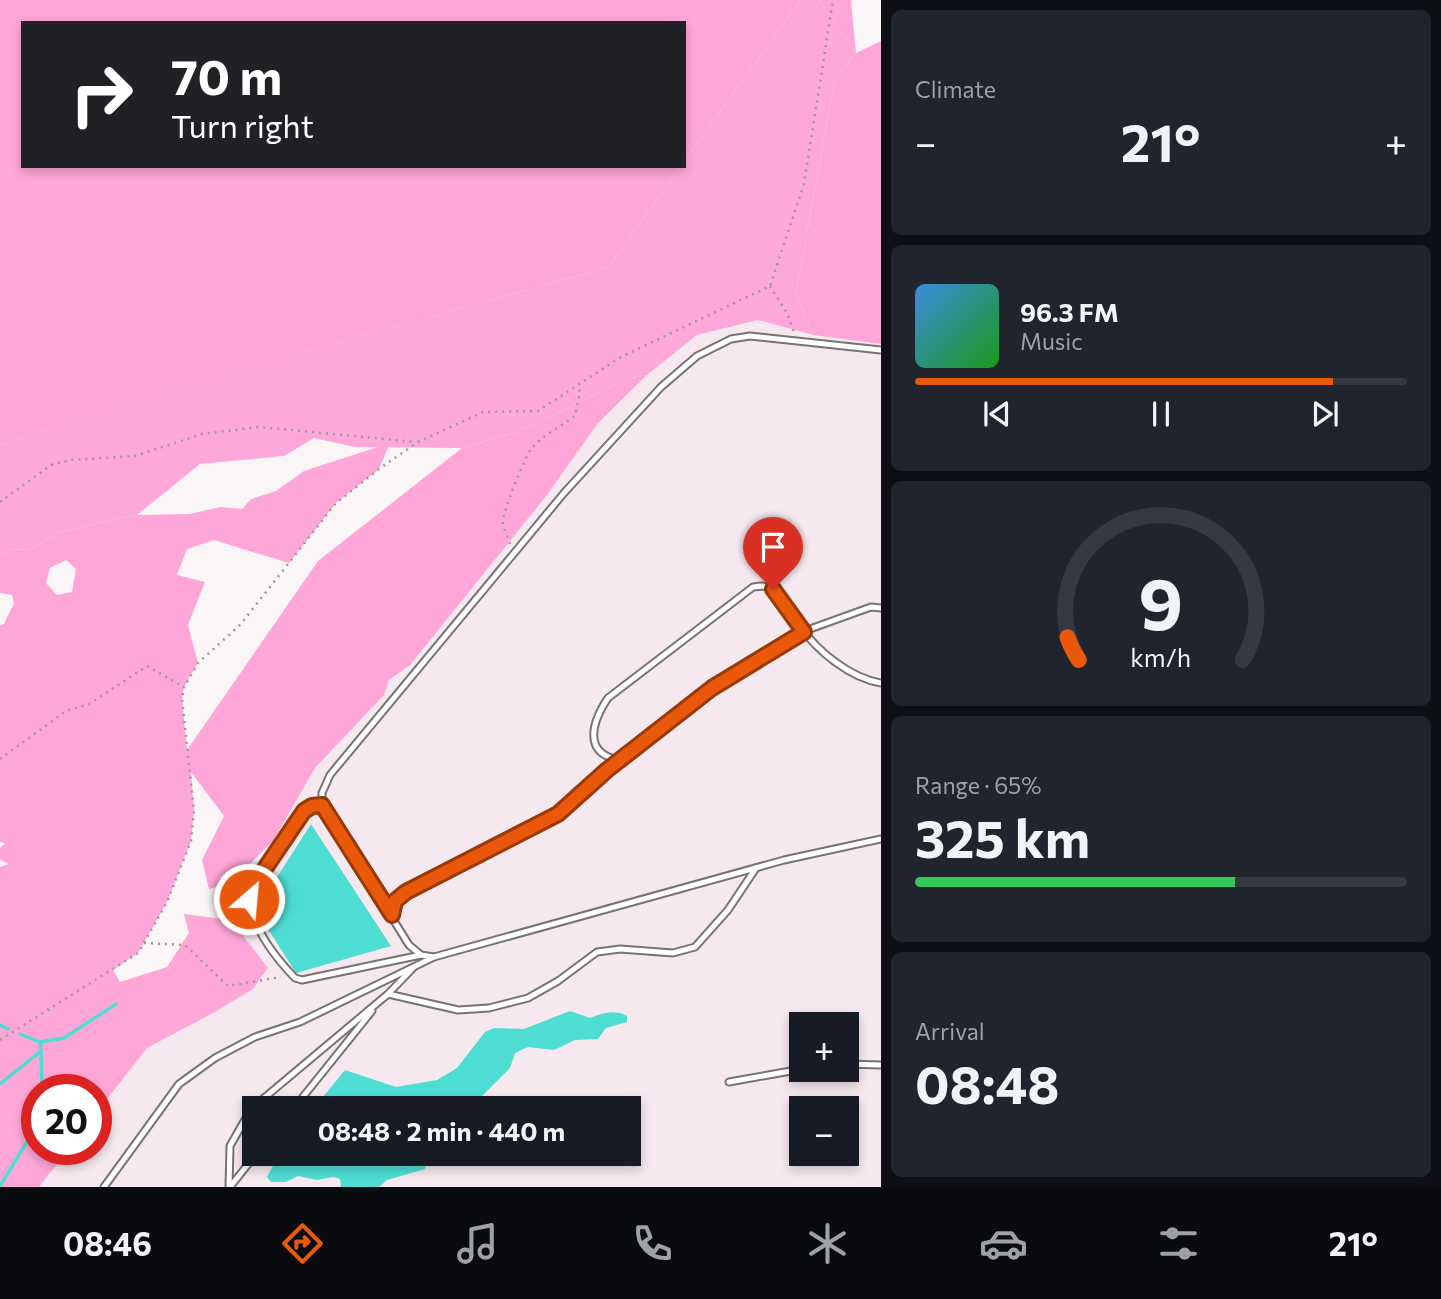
<!DOCTYPE html>
<meta charset="utf-8">
<style>
:root{--surface:#171b24;--page:#20242c;--text:#f1f3f6;--muted:#9ea1a6;--line:#363941;--accent:#ea580c}
body{margin:0;font-family:Commissioner,sans-serif;background:var(--page);color:var(--text);height:100vh;display:flex;flex-direction:column;font-size:26px;white-space:nowrap}
*{box-sizing:border-box;margin:0}
p{font-size:23px;color:var(--muted)}
.icon{flex:none;width:38px;height:38px;fill:none;stroke:currentColor;stroke-width:2;stroke-linecap:round;stroke-linejoin:round}
.map{position:relative;flex:1;overflow:hidden}
.drawer{display:flex;flex-direction:column;gap:10px;padding:10px;background:#0d0f14;width:560px}
.drawer>*{flex:none}
.banner{position:absolute;left:21px;top:21px;width:665px;height:147px;border-radius:0px;box-shadow:0 4px 10px #0003;background:#202124;color:#fff;overflow:hidden}
.buttons{position:absolute;left:789px;top:1012px;display:grid;gap:14px}
.buttons a{display:grid;place-items:center;width:70px;height:70px;border-radius:0px;background:var(--surface);box-shadow:0 4px 10px #0003;font-size:35px}
.speed{position:absolute;left:21px;top:1074px;display:flex;gap:14px;font-size:35px;font-weight:700;text-align:center}
.speed>*{display:grid;place-content:center;width:91px;height:91px;border-radius:50%;background:var(--surface);box-shadow:0 4px 10px #0003;line-height:1}
.speed .limit{border:10px solid #d22;background:#fff;color:#111}
.pin{position:absolute;display:grid;place-items:center;width:60px;height:60px;color:#fff;margin:-72px -30px;border-radius:50% 50% 50% 0;rotate:-45deg;box-shadow:0 0 7px #0007}
.pin .icon{rotate:45deg}
.me{position:absolute;width:77px;margin:-38px;rotate:27deg;stroke-linejoin:round;filter:drop-shadow(0 0 5px #0008)}
.turn{display:flex;align-items:center;gap:24px;height:147px;padding:0 35px;font-size:32px}
.turn .icon{width:91px;height:91px;stroke-width:2.5}
.turn b{display:block;font-size:49px;line-height:60px}
.big{font-size:52px;font-weight:700;line-height:1.1}
.drawer .card{flex:1;display:flex;flex-direction:column;justify-content:center;gap:10px;min-width:0;padding:0 24px;border-radius:10px;background:var(--page)}
.drawer .dial{align-items:center;gap:0}
.dial svg{height:182px;overflow:visible;fill:none;stroke:var(--line);stroke-width:7;stroke-linecap:round;text-anchor:middle}
.dial text{fill:var(--text);stroke:none}
.song{display:flex;align-items:center;gap:21px}
.cover{width:84px;height:84px;border-radius:10px;background:linear-gradient(135deg,hsl(210 70% 55%),hsl(120 70% 35%))}
.played{height:7px;border-radius:4px;background:linear-gradient(90deg,var(--accent) 85%,var(--line) 85%)}
.keys{display:flex;justify-content:space-around;direction:ltr}
.heat{display:flex;justify-content:space-between;align-items:center;font-size:38px;direction:ltr}
.charge{height:10px;border-radius:5px;background:linear-gradient(90deg,#34c759 65%,var(--line) 0)}
.trip{position:absolute;left:242px;top:1096px;width:399px;height:70px;border-radius:0px;background:var(--surface);box-shadow:0 4px 10px #0003;font-weight:700;line-height:70px;text-align:center}
.tabs{display:flex;height:112px;justify-content:space-around;align-items:center;background:#090b0e;color:var(--muted)}
.tabs .icon{width:49px;height:49px}
.tabs .selected{color:var(--accent)}
.tabs b{font-size:32px;color:var(--text)}
main{display:flex;flex:1;min-height:0}
.map>svg:first-child{display:block}
</style>
<main>
<div class="map">
<svg width="881" height="1187" viewBox="0 0 881 1187">
<rect width="100%" height="100%" fill="#faf5f7"/>
<path fill="#f5e8ee" fill-rule="evenodd" d="M758,320L813,335L881,344V1187H39L68,1150H96V1113L147,1048L215,1012L253,989L268,969L231,920L315,768L384,695L389,680L410,665L547,495L598,423L647,375L697,335ZM802,1024H847V1069H802ZM254,1108H628V1153H254ZM802,1108H847V1153H802Z"/>
<path fill="#fda8d8" d="M801,0H819L856,53L834,83L796,294L813,335L758,320L697,335L647,375L631,378L517,432L462,448L355,447L314,438L284,456L200,464L137,515L61,532L29,550L8,549L0,555V445L102,409L608,267L681,166H684V161Z"/>
<g fill="#ffa6d8" fill-rule="evenodd">
<path d="M0,0H801L684,161V23H23V166H681L608,267L103,409L0,445Z"/>
<path d="M819,0H851L856,53L881,41V344L813,335L796,294L834,83L856,53Z"/>
<path d="M647,375L598,423L547,495L410,665L389,680L384,695L315,768L273,841L231,883L209,889L202,860L224,816L191,772L194,811L191,841L167,902L138,953L113,970L120,982L167,967L189,933L184,914L231,920L268,968L253,989L215,1012L147,1048L96,1113V1090H37V1150H68L39,1187H0V867L9,864L0,860V848L5,843L0,842V625L4,624L14,603L12,595L0,593V555L8,549L29,550L61,532L137,515L189,514L221,507L242,509L251,499L276,491L304,471L390,443L379,469L336,503L289,563L214,540L187,549L177,575L205,582L188,625L198,663L184,687L182,699L187,750L318,561L462,448L517,432L631,378ZM66,560L76,569L72,592L57,595L46,583L50,568Z"/>
</g>
<g fill="#4eddd3">
<path d="M311,824L391,946L296,973L256,910Z"/>
<path d="M570,1011L590,1018C602,1013 615,1009 627,1016V1022L606,1028L598,1039L575,1040L554,1050L528,1047L515,1053L510,1068L470,1108H314L345,1070L396,1087L437,1080L457,1068L485,1032L494,1028L524,1029Z"/>
<path d="M280,1153H427L425,1169L387,1180L379,1187H341L340,1179L333,1177L317,1180L298,1176L286,1182H271L267,1177Z"/>
</g>
<g fill="none" stroke-linecap="round" stroke-linejoin="round">
<g stroke="#4eddd3" stroke-width="3.5">
<path d="M0,1025L8,1029"/>
<path d="M20,1034L40,1042"/>
<path d="M41,1051L42,1090"/>
<path d="M0,1084L41,1051L40,1042L64,1038L116,1004"/>
<path d="M0,1186L37,1125"/>
</g>
<defs>
<g id="lane">
<path d="M881,350L750,336L731,339L697,356L661,387L564,493L330,775L322,793V805L409,945L421,955L434,957L784,860L881,839"/>
<path d="M620,760C582,754 592,722 608,698L753,587C760,586 768,585 774,589C783,597 791,614 799,625C817,651 850,678 881,683"/>
<path d="M322,805L304,811L252,886C244,919 273,955 295,978L302,980L421,955"/>
<path d="M392,915L395,901L406,892L558,814L607,770L712,688L796,634L871,607L881,608"/>
<path d="M386,996L413,968"/>
<path d="M847,1064L881,1065"/>
<path d="M729,1082L802,1069"/>
<path d="M294,1108L372,1011"/>
<path d="M104,1187L179,1084L215,1058L255,1037L300,1022L434,957"/>
<path d="M229,1187L230,1146L251,1109L388,994L458,1010L489,1008L528,998L558,981L597,952L620,949L673,953L695,947L728,910L756,868"/>
<path d="M230,1187L257,1153"/>
</g>
</defs>
<use href="#lane" stroke="#777375" stroke-width="9"/>
<g stroke="#9e9a9c" stroke-width="2.5" stroke-dasharray="2 5" stroke-linecap="butt">
<path d="M770,286L787,313L794,332"/>
<path d="M0,502L51,465L71,460L135,456L202,434L259,427L416,442"/>
<path d="M510,544C508,538 504,530 503,523C502,513 525,457 531,449C541,436 562,426 575,416L580,392L577,386"/>
<path d="M0,759L66,711L89,704L147,666L184,687"/>
<path d="M144,943L185,945L228,986L281,977"/>
<path d="M0,1040L138,953L167,902L191,841L194,811L182,699L184,687L198,663L240,625L336,503L379,469L418,442L483,412L538,411L621,357L770,286L804,184L833,0"/>
</g>
<use href="#lane" stroke="#fff" stroke-width="5"/>
</g>
<g fill="none" stroke-linecap="round" stroke-linejoin="round">
<defs>
<path id="route" d="M249,899L253,886L304,811L312,806L322,805L392,915L395,901L406,892L558,814L607,770L712,688L804,632L773,589"/>
</defs>
<use href="#route" stroke="#983908" stroke-width="18"/>
<use href="#route" stroke="#ea580c" stroke-width="12"/>
</g>
</svg>
<div class="buttons">
<a>+</a>
<a>−</a>
</div>
<div class="speed"><div class="limit">20</div></div>
<div class="pin" style="left:773px;top:589px;background:#d93025"><svg class="icon" aria-label="arrive" viewBox="0 0 24 24"><path d="M6 21V4h12l-3 4 3 4H6"/></svg></div>
<svg class="me" style="left:249px;top:899px" viewBox="-20 -20 40 40"><circle r="17" fill="#ea580c" stroke="#fff" stroke-width="3"/><path d="M0-11L8 9 0 5-8 9z" fill="#fff"/></svg>
<div class="trip">08:48 · 2 min · 440 m</div>
<div class="banner">
<div class="turn"><svg class="icon" aria-label="right" viewBox="0 0 24 24"><path d="M7 20v-9h11M14 6l5 5-5 5"/></svg><div><b>70 m</b>Turn right</div></div>
</div>
</div>
<section class="drawer">
<div class="card"><p>Climate</p>
<div class="heat"><a>−</a><b class="big">21°</b><a>+</a></div>
</div>
<div class="card">
<div class="song"><i class="cover"></i><div><b>96.3 FM</b><p>Music</p></div></div>
<div class="played"></div>
<div class="keys"><svg class="icon" aria-label="previous" viewBox="0 0 24 24"><path d="M18 5L8 12l10 7zM5 5v14"/></svg><svg class="icon" aria-label="pause" viewBox="0 0 24 24"><path d="M8 5v14M16 5v14"/></svg><svg class="icon" aria-label="next" viewBox="0 0 24 24"><path d="M6 5l10 7-10 7zM19 5v14"/></svg></div>
</div>
<div class="card dial"><svg viewBox="0 0 100 80">
<path d="M14 69A42 42 0 1 1 86 69"/>
<path d="M14 69A42 42 0 0 1 9 59" stroke="#ea580c"/>
<text x="50" y="56" font-size="32" font-weight="700">9</text>
<text x="50" y="72" font-size="11">km/h</text>
</svg></div>
<div class="card"><p>Range · 65%</p><b class="big">325 km</b><div class="charge"></div></div>
<div class="card"><p>Arrival</p><b class="big">08:48</b></div>
</section>
</main>
<nav class="tabs">
<b>08:46</b>
<svg class="icon selected" aria-label="directions" viewBox="0 0 24 24"><path d="M12 3l9 9-9 9-9-9zM9 14v-3h6M13 9l2 2-2 2"/></svg>
<svg class="icon" aria-label="music" viewBox="0 0 24 24"><path d="M9 18V5l10-2v13"/><circle cx="6" cy="18" r="3"/><circle cx="16" cy="16" r="3"/></svg>
<svg class="icon" aria-label="phone" viewBox="0 0 24 24"><path d="M5 4h4l2 5-3 2q2 4 5 5l2-3 5 2v4C11 20 4 13 5 4z"/></svg>
<svg class="icon" aria-label="climate" viewBox="0 0 24 24"><path d="M12 3v18M4 7l16 10M4 17L20 7"/></svg>
<svg class="icon" aria-label="car" viewBox="0 0 24 24"><path d="M5 17H2v-5l4-1 3-4h7l3 4 3 1v5h-3M9 17h6M6 11h13"/><circle cx="7" cy="17" r="2"/><circle cx="17" cy="17" r="2"/></svg>
<svg class="icon" aria-label="filters" viewBox="0 0 24 24"><path d="M4 7h16M4 17h16"/><circle cx="9" cy="7" r="2"/><circle cx="15" cy="17" r="2"/></svg>
<b>21°</b>
</nav>
